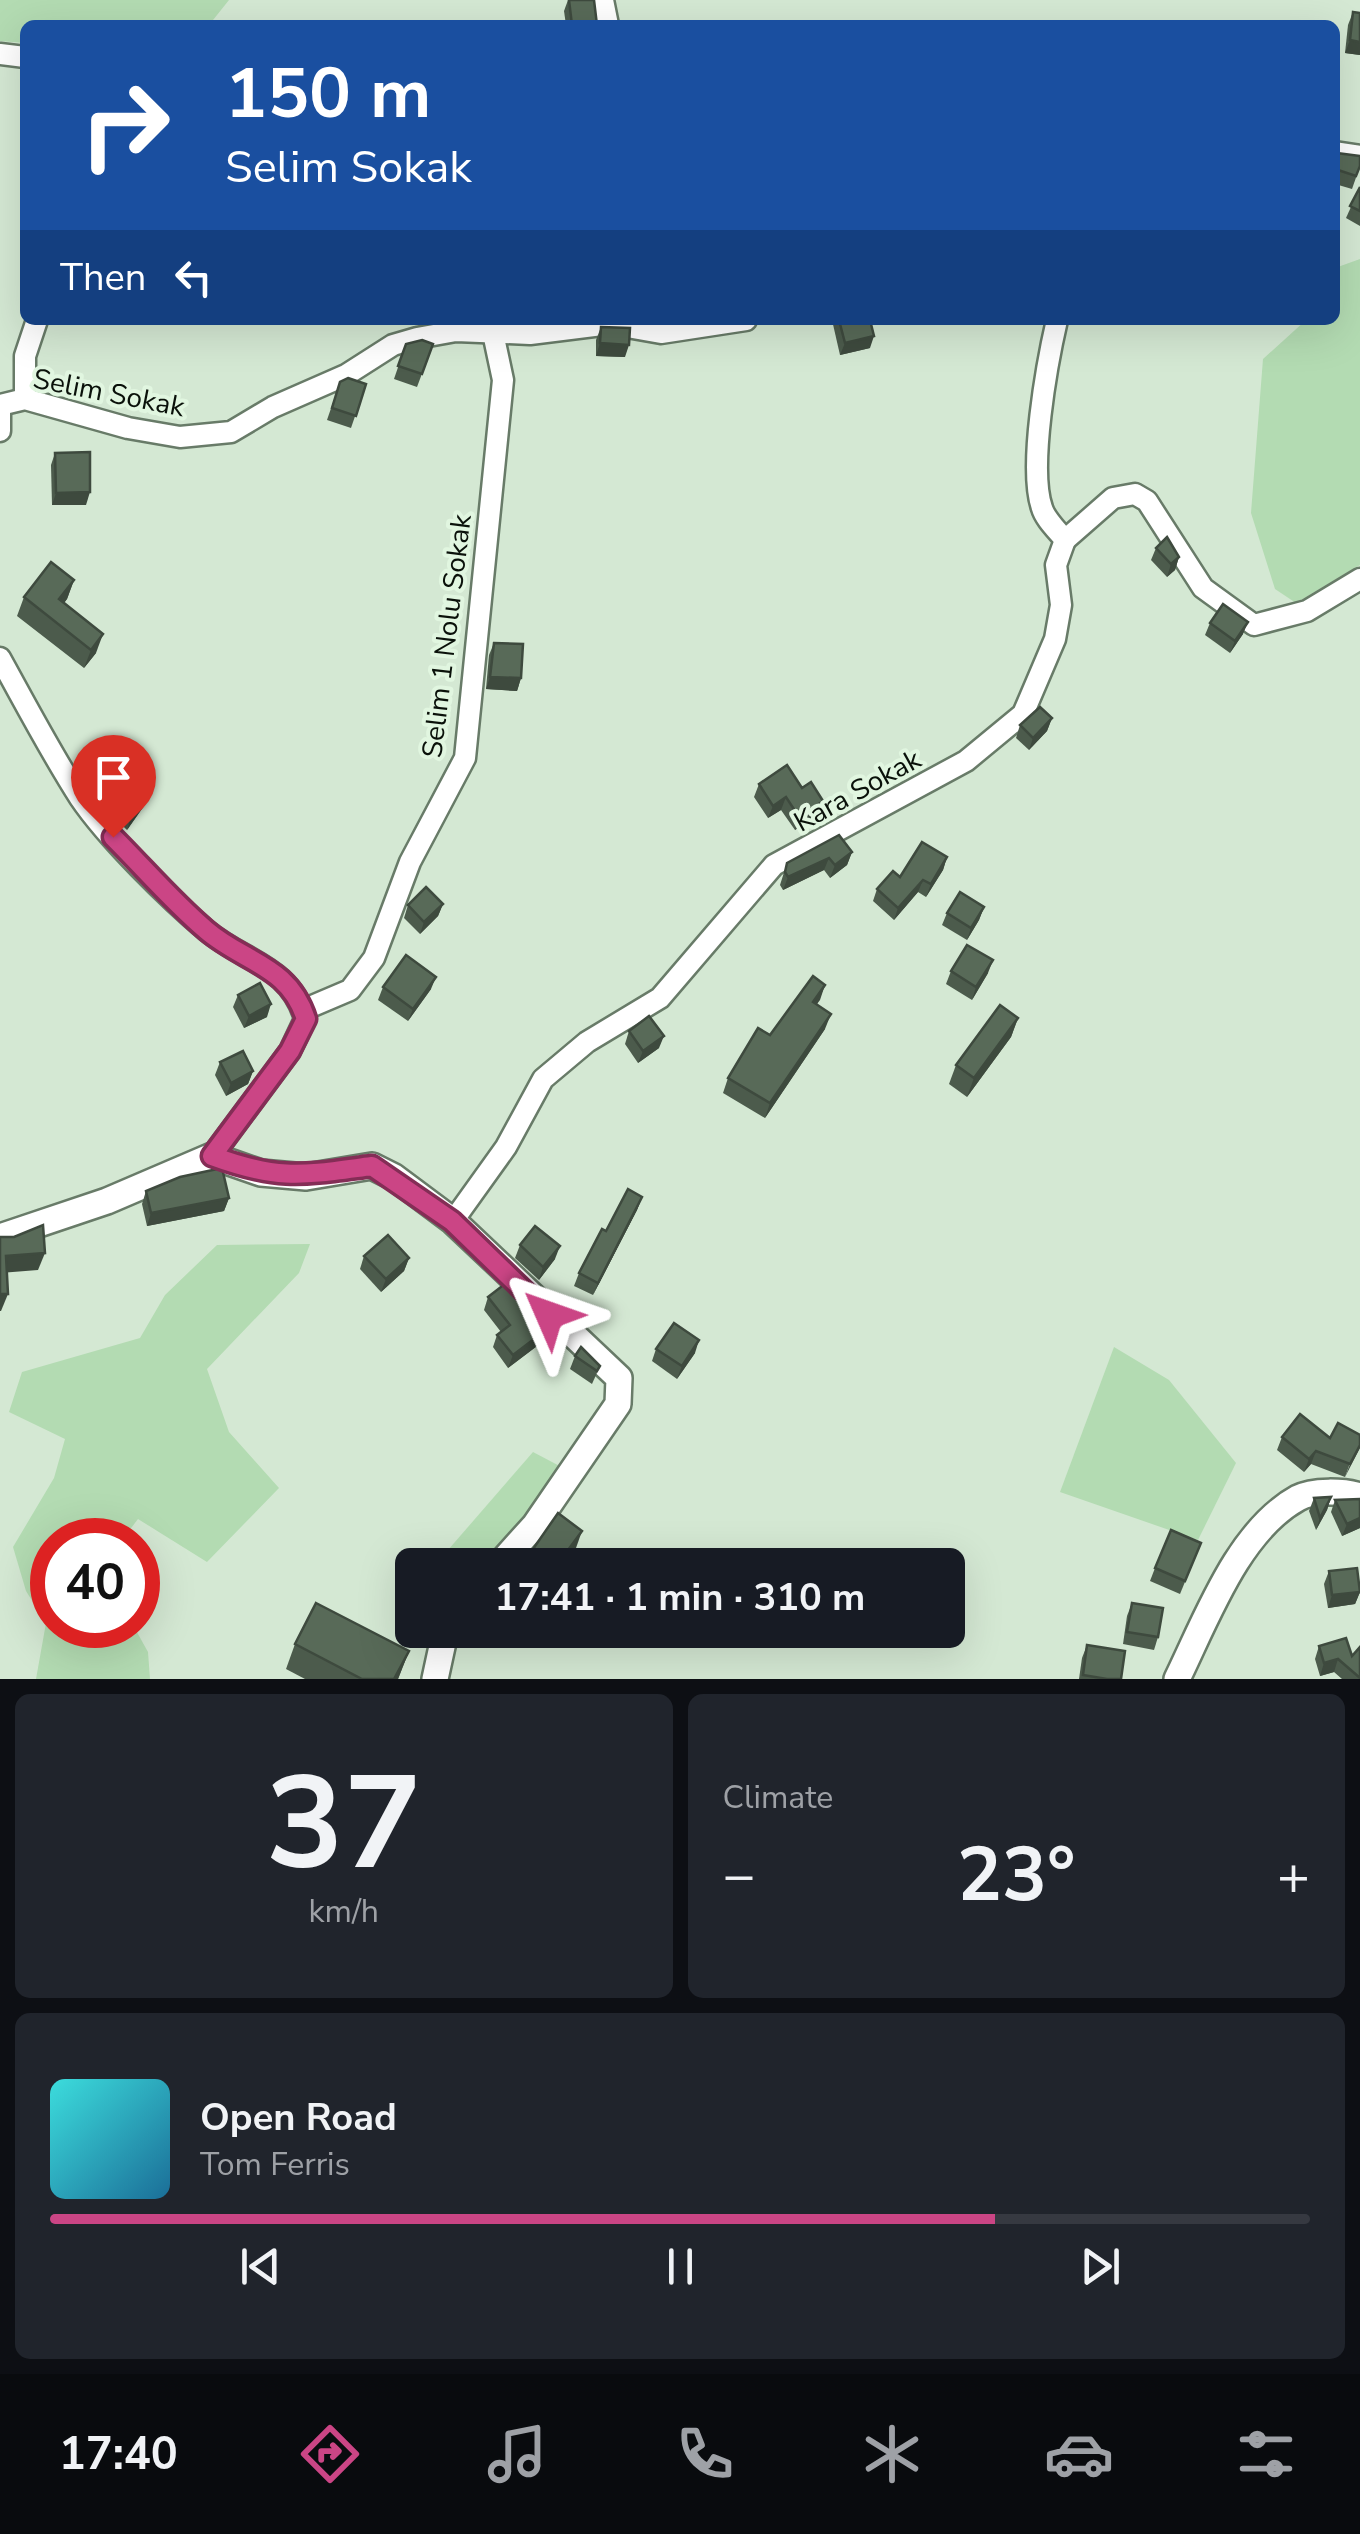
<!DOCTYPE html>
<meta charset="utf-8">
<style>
:root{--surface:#171b24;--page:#20242c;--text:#f1f3f6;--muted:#9ea1a6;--line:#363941;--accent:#cb4585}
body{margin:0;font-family:"Nunito Sans",sans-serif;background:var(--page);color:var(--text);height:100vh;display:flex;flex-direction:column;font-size:38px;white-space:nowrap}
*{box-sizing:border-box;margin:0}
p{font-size:32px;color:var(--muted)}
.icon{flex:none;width:55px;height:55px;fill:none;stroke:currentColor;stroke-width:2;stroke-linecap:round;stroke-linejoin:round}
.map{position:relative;height:1679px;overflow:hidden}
.panel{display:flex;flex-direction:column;gap:15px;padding:15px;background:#0d0f14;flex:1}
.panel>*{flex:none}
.banner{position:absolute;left:20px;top:20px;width:1320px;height:305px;border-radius:15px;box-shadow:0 10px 40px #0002;background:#1a4fa0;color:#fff;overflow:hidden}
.speed{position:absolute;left:30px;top:1518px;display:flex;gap:20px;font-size:50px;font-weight:700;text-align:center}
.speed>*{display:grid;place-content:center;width:130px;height:130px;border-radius:50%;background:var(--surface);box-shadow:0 10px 40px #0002;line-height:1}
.speed .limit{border:15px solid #d22;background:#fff;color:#111}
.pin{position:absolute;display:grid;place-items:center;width:85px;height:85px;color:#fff;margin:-102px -42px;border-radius:50% 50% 50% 0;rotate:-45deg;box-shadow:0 0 10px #0007}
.pin .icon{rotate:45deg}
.me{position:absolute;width:110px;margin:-55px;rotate:313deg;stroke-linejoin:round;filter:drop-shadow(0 0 8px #0008)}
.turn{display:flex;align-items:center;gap:35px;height:210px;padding:0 40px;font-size:45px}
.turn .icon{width:130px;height:130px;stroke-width:2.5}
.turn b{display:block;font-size:70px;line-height:85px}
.then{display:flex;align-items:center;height:95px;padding:0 40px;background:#0003;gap:20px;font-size:38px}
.big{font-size:75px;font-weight:700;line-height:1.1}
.panel .widget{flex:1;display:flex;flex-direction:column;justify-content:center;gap:15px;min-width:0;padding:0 35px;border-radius:15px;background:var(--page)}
.panel .dial{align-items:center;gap:0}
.dial b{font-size:130px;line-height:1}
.song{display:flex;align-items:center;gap:30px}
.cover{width:120px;height:120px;border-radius:15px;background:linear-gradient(135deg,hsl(180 70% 55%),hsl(200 70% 35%))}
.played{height:10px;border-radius:5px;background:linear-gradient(90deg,var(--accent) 75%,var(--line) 75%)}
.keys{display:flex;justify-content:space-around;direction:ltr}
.heat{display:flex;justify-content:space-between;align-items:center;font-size:55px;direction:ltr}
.panel .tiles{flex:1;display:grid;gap:15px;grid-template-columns:1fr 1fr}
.widget:last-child{grid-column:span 2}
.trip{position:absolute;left:395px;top:1548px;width:570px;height:100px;border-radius:15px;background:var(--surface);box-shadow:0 10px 40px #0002;font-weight:700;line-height:100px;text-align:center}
.tab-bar{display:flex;height:160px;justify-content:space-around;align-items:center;background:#090b0e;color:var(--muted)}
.tab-bar .icon{width:70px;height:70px}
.tab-bar .active{color:var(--accent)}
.tab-bar b{font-size:45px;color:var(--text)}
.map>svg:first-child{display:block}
</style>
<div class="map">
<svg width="1360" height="1679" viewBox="0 0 1360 1679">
<rect width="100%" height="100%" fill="#d4e8d3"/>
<g fill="#b3dbb2">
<path d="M0,0H229L209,25H25V43L0,41Z"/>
<path d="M1360,259V565L1296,603L1275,589L1251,513L1263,359L1306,320H1335V268Z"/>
<path d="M310,1244L299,1273L207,1369L229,1432L279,1488L207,1562L138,1519L122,1540H52V1625H133L148,1652L150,1679H36L46,1623L26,1591L13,1547L54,1478L65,1439L9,1412L22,1372L140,1338L165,1295L217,1245Z"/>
<path d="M1114,1347L1169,1380L1236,1463L1198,1540L1060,1492Z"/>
<path d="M533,1452L571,1472L490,1565H435Z"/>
</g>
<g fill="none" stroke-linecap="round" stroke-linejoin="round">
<defs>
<g id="minor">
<path d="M603,0L608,25"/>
<path d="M0,54L25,57"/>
<path d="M1335,152L1360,156"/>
<path d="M25,399V356L37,320"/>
<path d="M0,431V405L25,399L128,428L180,437L231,432L273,407L346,375L393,345L417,338L456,331L530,334L610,324L661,333L746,320"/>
<path d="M1065,540L1113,498L1135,494L1147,501L1203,588L1254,625L1307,611L1360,579"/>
<path d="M0,658C26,705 51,753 80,798C107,838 169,899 207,931C245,962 290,966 305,1019L290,1051L212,1156"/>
<path d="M303,1010L350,990L374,958L410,862L465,758L503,380L493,333"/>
<path d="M453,1221L506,1147L543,1079L587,1042L660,998L774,865L966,761L1023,714L1055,639L1061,605L1056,565L1065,540C1058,531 1045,519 1042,508C1028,468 1047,363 1057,320"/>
</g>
<g id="tertiary">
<path d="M0,1237L107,1201L212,1156L261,1173L306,1177L372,1166L394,1177L453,1221L619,1378L618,1404L535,1525L499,1565"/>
<path d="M435,1679L443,1642L450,1630"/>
<path d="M1177,1679C1206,1620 1238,1531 1298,1498C1313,1490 1344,1491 1360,1496"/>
</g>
</defs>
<use href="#minor" stroke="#687b68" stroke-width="25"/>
<use href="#tertiary" stroke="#687b68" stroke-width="30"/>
<use href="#minor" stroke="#fff" stroke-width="20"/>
<use href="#tertiary" stroke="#fff" stroke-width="25"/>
</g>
<g fill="#4c5b4c">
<path d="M568,0H594L597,25H566L564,11Z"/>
<path d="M1353,12L1360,55L1345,53L1348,25Z"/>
<path d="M1335,151L1360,166L1352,189L1335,184Z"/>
<path d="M1360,187V226L1346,218Z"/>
<path d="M832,320H870V348L840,355Z"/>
<path d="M601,327L625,357L596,356V340Z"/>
<path d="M406,344H433L417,387L394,379Z"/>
<path d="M340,382L366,384L351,428L327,420Z"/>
<path d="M55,453L86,505H52L51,465Z"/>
<path d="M1156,548L1179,557L1175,570L1167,577L1151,560Z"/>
<path d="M74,580L67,599L64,603L96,653L84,668L17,616L24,597Z"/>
<path d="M1210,623L1243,634L1230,653L1205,635Z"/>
<path d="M494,643L521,678L517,691L486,689L489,655Z"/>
<path d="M1052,718L1047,731L1029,750L1016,738L1020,725Z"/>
<path d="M759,784L819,813L795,830L781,810L768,818L754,797Z"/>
<path d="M109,795L146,803L127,830L104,808Z"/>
<path d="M852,852L847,865L830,878L824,870L783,890L780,885L787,863Z"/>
<path d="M947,857L943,870L926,897L918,892L894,920L873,901L877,889L900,877Z"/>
<path d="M443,904L438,916L420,934L404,918L408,905Z"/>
<path d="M984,907L979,920L967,940L942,925L947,913Z"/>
<path d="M951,971L988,973L972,1000L946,984Z"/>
<path d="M825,985L817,1004L825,1029L765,1118L723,1093L728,1078L770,1035Z"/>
<path d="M383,987L431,989L408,1021L378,1000Z"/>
<path d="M238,995L267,1017L244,1028L233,1007Z"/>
<path d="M1018,1018L1011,1037L967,1097L949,1084L956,1065Z"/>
<path d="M629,1031L659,1048L638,1063L625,1044Z"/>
<path d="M220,1062L253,1071L248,1084L226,1096L215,1075Z"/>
<path d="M146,1191L229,1198L224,1211L147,1226L142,1204Z"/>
<path d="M642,1197L637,1210L593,1295L574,1286L579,1273L606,1231Z"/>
<path d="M520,1245L555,1259L539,1280L515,1258Z"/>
<path d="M364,1256L409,1258L404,1271L381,1292L360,1269Z"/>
<path d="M488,1297L530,1309L541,1343L508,1368L493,1347L497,1335L501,1332L484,1310Z"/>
<path d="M656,1349L695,1353L677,1379L652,1361Z"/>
<path d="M575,1356L600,1366L592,1384L570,1369Z"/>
<path d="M1360,1435L1345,1477L1311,1464L1304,1472L1277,1450L1282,1437L1330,1438Z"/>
<path d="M1331,1497L1327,1510L1316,1530L1309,1511L1314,1498Z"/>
<path d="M1335,1500L1360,1528L1342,1536L1331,1512Z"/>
<path d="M1201,1543L1180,1594L1150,1581L1155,1568Z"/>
<path d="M1329,1571L1360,1592L1355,1604L1328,1608L1324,1584Z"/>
<path d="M1132,1603L1158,1637L1154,1650L1123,1644L1127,1616Z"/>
<path d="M1346,1638L1360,1679H1342L1334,1672L1320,1676L1315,1659L1319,1646Z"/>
<path d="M295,1644L409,1651L398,1679H305L286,1669Z"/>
<path d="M1087,1645L1121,1679H1079L1082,1658Z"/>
</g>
<g fill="#3e4a3e">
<path d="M1350,40L1360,42V55L1345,53Z"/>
<path d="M874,336L870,348L840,355L845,343Z"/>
<path d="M600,343L629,345L625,357L596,356Z"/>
<path d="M90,492L86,505H52L56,493Z"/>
<path d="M1179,557L1175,570L1167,577L1171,564Z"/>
<path d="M74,580L67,599L52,618L59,599Z"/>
<path d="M1248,622L1243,634L1230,653L1235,641Z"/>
<path d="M103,634L96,653L84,668L91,650Z"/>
<path d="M490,677L521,678L517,691L486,689Z"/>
<path d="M1052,718L1047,731L1029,750L1033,738Z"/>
<path d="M151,790L146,803L127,830L131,817Z"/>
<path d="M786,797L781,810L768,818L773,806Z"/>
<path d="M823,801L819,813L795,830L799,817Z"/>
<path d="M852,852L847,865L830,878L835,865Z"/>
<path d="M947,857L943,870L926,897L931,884Z"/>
<path d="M829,858L824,870L783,890L788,877Z"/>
<path d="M923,880L918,892L894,920L898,908Z"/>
<path d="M443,904L438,916L420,934L424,922Z"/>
<path d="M984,907L979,920L967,940L971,928Z"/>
<path d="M993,960L988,973L972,1000L976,987Z"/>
<path d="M436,977L431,989L408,1021L413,1009Z"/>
<path d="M825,985L820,1000L808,1016L813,1002Z"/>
<path d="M271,1004L267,1017L244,1028L249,1016Z"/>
<path d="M831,1014L825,1029L765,1118L770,1103Z"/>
<path d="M1018,1018L1011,1037L967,1097L974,1078Z"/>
<path d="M664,1036L659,1048L638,1063L643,1051Z"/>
<path d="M253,1071L248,1084L226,1096L231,1083Z"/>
<path d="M642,1197L637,1210L593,1295L598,1283Z"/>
<path d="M229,1198L224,1211L147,1226L151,1213Z"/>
<path d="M560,1246L555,1259L539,1280L543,1267Z"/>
<path d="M45,1253L38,1270L0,1273L6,1256Z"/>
<path d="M409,1258L404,1271L381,1292L386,1279Z"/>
<path d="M0,1294H8L1,1311H0Z"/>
<path d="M546,1330L541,1343L508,1368L513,1355Z"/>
<path d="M699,1340L695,1353L677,1379L682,1366Z"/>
<path d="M1360,1445V1448L1345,1477L1350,1464Z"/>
<path d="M1316,1451L1311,1464L1304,1472L1309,1459Z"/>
<path d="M1331,1497L1327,1510L1316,1530L1320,1518Z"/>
<path d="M1360,1518V1528L1342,1536L1347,1524Z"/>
<path d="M582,1531L576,1548L564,1565H557Z"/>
<path d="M1360,1592L1355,1604L1328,1608L1332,1595Z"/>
<path d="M409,1651L398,1679H394Z"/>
<path d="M1338,1659L1334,1672L1320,1676L1324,1663Z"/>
</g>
<g fill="#586a58" stroke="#3e4a3e" stroke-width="2.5">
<path d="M569,0H594L597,25H572Z"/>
<path d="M1353,12L1360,13V42L1350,40Z"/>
<path d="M1335,151L1337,153L1360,156V166L1356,176L1335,169Z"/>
<path d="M1360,187V211L1350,206Z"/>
<path d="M839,320H870L874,336L845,343Z"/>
<path d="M601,327L630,328L629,345L600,343Z"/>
<path d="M422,340L433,344L422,374L398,366L406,344Z"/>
<path d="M348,378L366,384L356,416L332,408L340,382Z"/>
<path d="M90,452V492L56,493L55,453Z"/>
<path d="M1167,537L1179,557L1171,564L1156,548Z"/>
<path d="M51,562L74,580L59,599L103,634L91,650L24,597Z"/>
<path d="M1223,604L1248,622L1235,641L1210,623Z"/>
<path d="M494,643L523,644L521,678L490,677Z"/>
<path d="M1040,707L1052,718L1033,738L1020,725Z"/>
<path d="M787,765L802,788L811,782L823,801L799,817L786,797L773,806L759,784Z"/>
<path d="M126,772L151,790L131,817L109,795Z"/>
<path d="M839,835L852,852L835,865L829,858L788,877L785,872L787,863Z"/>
<path d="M922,842L947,857L931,884L923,880L898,908L877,889L893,871L900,877Z"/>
<path d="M426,887L443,904L424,922L408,905Z"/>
<path d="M960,892L984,907L971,928L947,913Z"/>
<path d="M967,945L993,960L976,987L951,971Z"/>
<path d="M406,955L436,977L413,1009L383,987Z"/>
<path d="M813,976L825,985L813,1002L831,1014L770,1103L728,1078L758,1028L770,1035Z"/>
<path d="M260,983L271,1004L249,1016L238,995Z"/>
<path d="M1000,1005L1018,1018L974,1078L956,1065Z"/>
<path d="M649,1016L664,1036L643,1051L629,1031Z"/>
<path d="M243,1051L253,1071L231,1083L220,1062Z"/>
<path d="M222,1168L229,1198L151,1213L146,1191L180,1177Z"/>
<path d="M628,1189L642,1197L598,1283L579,1273L602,1229L606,1231Z"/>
<path d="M43,1225L45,1253L6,1256L8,1294H0V1237H14Z"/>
<path d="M535,1226L560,1246L543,1267L520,1245Z"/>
<path d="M388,1235L409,1258L386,1279L364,1256Z"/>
<path d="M510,1280L532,1301L527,1306L546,1330L513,1355L497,1335L510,1325L488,1297Z"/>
<path d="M674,1323L699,1340L682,1366L656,1349Z"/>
<path d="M581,1347L600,1366L597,1371L575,1356Z"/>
<path d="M1300,1414L1330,1438L1338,1423L1360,1435V1445L1350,1464L1316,1451L1309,1459L1282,1437Z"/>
<path d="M1331,1497L1320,1518L1314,1498Z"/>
<path d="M1360,1499V1518L1347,1524L1335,1500Z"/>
<path d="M558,1513L582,1531L557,1565H522Z"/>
<path d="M1171,1530L1201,1543L1185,1581L1155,1568Z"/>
<path d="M1357,1568L1360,1592L1332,1595L1329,1571Z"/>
<path d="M316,1603L409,1651L394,1679H362L295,1644Z"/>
<path d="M1132,1603L1163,1608L1158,1637L1127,1632Z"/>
<path d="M1346,1638L1352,1656L1360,1647V1678L1338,1659L1324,1663L1319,1646Z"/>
<path d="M1087,1645L1125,1651L1121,1679H1107L1083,1675Z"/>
</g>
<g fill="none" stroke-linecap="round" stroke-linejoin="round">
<defs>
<path id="route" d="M113,837C144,868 173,902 206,930C244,963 289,965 306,1019L290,1051L212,1156C280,1181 303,1175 372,1166L452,1221L549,1315"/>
</defs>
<use href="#route" stroke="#842d56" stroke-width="25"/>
<use href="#route" stroke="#cb4585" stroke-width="18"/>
</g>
<g text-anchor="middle" stroke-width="8" stroke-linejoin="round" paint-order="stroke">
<g font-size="28" fill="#0a110a" stroke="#e1f6e0">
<text transform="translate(109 392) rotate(11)" y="10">Selim Sokak</text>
<text transform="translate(446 636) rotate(-83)" y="10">Selim 1 Nolu Sokak</text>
<text transform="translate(857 790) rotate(-29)" y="10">Kara Sokak</text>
</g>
</g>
</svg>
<div class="speed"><div class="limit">40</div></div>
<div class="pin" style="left:113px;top:837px;background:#d93025"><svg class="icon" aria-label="arrive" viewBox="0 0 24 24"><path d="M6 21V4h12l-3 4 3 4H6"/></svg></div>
<svg class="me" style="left:549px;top:1315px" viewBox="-20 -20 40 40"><path d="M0-17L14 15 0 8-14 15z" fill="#cb4585" stroke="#fff" stroke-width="4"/></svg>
<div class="trip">17:41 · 1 min · 310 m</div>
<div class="banner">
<div class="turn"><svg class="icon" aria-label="right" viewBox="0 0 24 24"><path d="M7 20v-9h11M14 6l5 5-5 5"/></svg><div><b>150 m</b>Selim Sokak</div></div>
<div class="then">Then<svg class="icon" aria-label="left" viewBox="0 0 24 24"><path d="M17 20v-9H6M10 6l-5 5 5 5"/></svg></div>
</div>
</div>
<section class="panel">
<div class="tiles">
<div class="widget dial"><b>37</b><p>km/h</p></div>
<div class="widget"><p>Climate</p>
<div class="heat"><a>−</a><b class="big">23°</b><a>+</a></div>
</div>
<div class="widget">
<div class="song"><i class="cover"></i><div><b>Open Road</b><p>Tom Ferris</p></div></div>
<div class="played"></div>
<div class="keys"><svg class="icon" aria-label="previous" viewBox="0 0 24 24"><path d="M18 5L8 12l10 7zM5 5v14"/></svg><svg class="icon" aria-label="pause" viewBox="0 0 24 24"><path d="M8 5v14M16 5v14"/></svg><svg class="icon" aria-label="next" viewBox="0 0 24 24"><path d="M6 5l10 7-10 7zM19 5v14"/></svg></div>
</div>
</div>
</section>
<nav class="tab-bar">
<b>17:40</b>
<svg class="icon active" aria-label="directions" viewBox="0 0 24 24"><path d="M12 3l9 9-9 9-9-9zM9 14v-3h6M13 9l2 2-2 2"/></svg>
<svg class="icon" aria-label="music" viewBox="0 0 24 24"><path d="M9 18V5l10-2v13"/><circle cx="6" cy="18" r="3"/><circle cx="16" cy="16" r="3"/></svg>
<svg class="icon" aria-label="phone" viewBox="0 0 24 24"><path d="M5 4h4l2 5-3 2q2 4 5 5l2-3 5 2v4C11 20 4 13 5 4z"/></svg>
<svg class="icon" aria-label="climate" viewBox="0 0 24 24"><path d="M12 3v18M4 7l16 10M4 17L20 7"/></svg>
<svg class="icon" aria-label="car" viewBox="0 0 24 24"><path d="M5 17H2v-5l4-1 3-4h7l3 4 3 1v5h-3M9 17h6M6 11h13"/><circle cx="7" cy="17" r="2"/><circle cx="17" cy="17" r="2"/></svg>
<svg class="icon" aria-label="filters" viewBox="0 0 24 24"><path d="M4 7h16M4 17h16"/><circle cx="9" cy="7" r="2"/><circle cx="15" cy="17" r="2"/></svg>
</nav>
